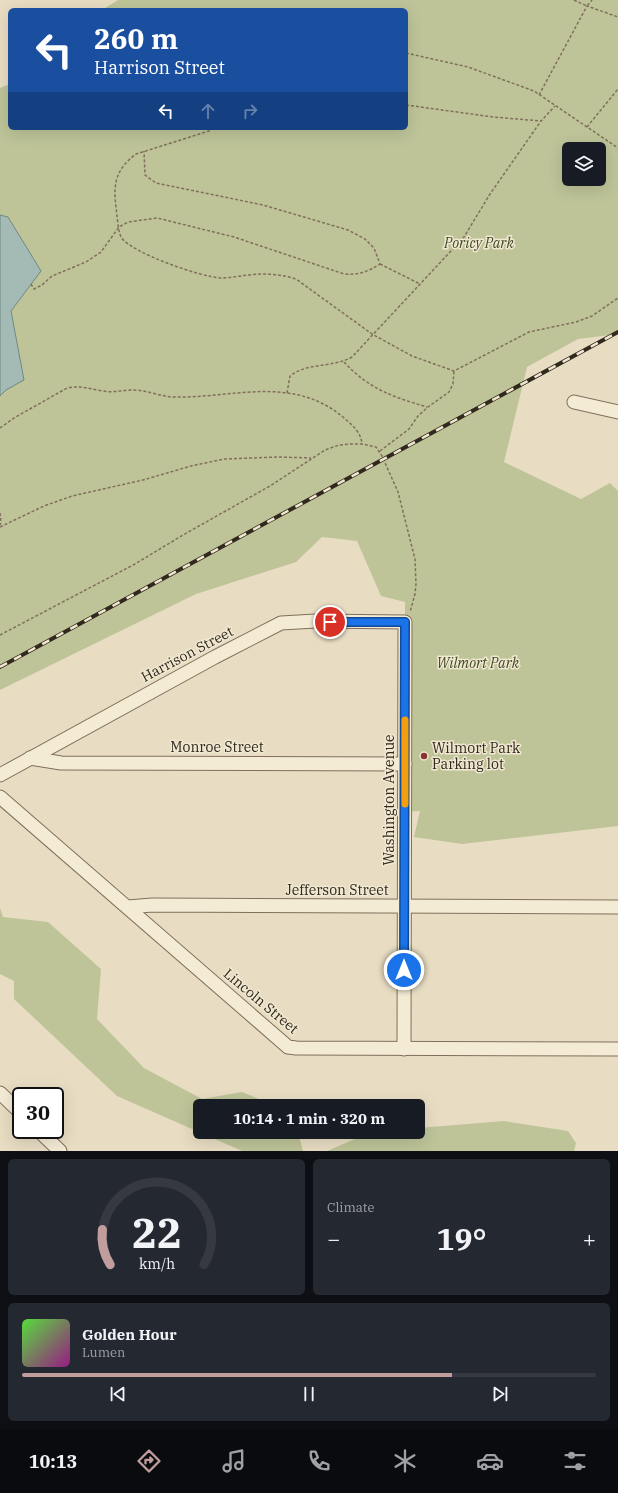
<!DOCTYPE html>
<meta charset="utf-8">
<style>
:root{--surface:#171b24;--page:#242831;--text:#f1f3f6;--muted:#9ea1a6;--line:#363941;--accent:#c19d9e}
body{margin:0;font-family:"IBM Plex Serif",serif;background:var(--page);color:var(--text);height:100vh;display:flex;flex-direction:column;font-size:15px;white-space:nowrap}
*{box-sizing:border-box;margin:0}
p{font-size:13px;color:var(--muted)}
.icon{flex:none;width:22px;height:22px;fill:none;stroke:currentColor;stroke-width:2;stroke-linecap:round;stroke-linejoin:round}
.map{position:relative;height:1151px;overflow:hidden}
.drawer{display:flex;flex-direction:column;gap:8px;padding:8px;background:#0d0f14;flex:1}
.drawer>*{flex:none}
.top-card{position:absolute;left:8px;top:8px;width:400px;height:122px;border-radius:6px;box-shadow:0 4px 16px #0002;background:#1a4fa0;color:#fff;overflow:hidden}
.fabs{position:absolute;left:562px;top:142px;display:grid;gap:8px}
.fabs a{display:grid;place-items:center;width:44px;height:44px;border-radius:6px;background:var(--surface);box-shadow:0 4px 16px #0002;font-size:20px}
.speed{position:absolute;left:12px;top:1087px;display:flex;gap:8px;font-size:20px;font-weight:700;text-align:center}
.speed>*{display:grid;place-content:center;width:52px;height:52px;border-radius:50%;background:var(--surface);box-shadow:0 4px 16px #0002;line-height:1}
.speed .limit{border:2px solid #111;border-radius:6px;background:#fff;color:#111}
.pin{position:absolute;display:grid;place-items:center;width:34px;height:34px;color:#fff;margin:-17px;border:2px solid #fff;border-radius:50%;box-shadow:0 1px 4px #0007}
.me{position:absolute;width:44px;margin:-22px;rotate:0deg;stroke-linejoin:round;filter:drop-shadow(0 0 3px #0008)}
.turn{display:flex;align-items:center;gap:14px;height:84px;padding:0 20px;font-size:18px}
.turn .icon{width:52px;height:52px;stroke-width:2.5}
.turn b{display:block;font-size:28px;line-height:34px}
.lanes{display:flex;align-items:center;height:38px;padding:0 20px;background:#0003;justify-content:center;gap:20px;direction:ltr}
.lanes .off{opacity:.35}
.big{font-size:30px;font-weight:700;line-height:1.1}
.drawer .card{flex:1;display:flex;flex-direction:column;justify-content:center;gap:6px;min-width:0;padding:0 14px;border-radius:6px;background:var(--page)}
.drawer .dial{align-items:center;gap:0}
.dial svg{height:104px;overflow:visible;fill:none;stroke:var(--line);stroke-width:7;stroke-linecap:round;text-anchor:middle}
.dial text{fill:var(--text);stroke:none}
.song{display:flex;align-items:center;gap:12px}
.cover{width:48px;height:48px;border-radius:6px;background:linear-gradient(135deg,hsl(110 70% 55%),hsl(310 70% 35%))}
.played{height:4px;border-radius:2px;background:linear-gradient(90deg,var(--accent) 75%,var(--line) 75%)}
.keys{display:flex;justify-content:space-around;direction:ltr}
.heat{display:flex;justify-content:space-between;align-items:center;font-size:22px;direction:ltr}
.drawer .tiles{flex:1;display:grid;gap:8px;grid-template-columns:1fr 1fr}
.card:last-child{grid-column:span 2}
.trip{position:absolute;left:193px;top:1099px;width:232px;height:40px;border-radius:6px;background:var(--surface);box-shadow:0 4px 16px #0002;font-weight:700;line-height:40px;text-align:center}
.tab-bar{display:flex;height:64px;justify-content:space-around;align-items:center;background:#090b0e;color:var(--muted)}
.tab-bar .icon{width:28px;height:28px}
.tab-bar .current{color:var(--accent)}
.tab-bar b{font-size:18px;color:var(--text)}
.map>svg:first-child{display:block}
</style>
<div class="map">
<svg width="618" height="1151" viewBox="0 0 618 1151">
<rect width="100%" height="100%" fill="#e8ddc3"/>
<g fill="#bec498" fill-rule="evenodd">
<path d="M118,0H618V334L578,339L527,367L504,462L581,499L610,483L618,491V826L462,844L414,837L420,811L405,812V602L381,596L357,541L322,537L296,562L196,594L0,690V396L6,390L24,379L11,311L41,271L8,217L0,215V88L10,84V128H406V10H102ZM569,149H599V179H569Z"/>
<path d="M0,908L3,917L48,922L101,969L97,1019L144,1068L202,1099L242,1092L276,1106H200V1132H298L303,1151H242L117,1096L14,999V981L0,974Z"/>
<path d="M504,1121L568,1131L576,1143L574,1151H327L369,1133L418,1132V1128Z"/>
</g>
<path fill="#a4bbb5" stroke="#6d8881" d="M0,215L8,217L41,271L11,311L24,380L6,390L0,396Z"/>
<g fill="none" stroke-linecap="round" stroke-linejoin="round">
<defs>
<g id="minor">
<path d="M574,402L618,412"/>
<path d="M30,758L61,763L405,764"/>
<path d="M0,775L215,657L281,623L316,621L405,622L404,1049"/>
<path d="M0,797L288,1047L296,1048L618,1049"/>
<path d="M128,907L152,905L618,907"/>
<path d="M0,1093L21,1113"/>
<path d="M38,1130L60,1151"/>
</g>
</defs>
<use href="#minor" stroke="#806f5c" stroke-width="15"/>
<g stroke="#806f5c" stroke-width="1.5" stroke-dasharray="3 2" stroke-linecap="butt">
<path d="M574,0L587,6L592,0"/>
<path d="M406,53L468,67L534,91L618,148"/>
<path d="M539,95L587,6L618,17"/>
<path d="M406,105L493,117L541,121"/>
<path d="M587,127L618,89"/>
<path d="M214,128L209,131L136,154C116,169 113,183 116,207C117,214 118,231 121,237C131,253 201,277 221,278C230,278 239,276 248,275C264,273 280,274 296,279L372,334L412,356L454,371L529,332L576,322L592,316L618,298"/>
<path d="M380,264L420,284"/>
<path d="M31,284L34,289L42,285L52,276L86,262L101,252L119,227L128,222L157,218L234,237L344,274C359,275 367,272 380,264L374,248L365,239L348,230L263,205L156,183L145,175L144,151"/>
<path d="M344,362C369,389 393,397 427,407"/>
<path d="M287,393L290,376C308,362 333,368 352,357L464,237L490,194L541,121L555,106"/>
<path d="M0,428L14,418L67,388C80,385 90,389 103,391C113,393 123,390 133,390C146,390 159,396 172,397C231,399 291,374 343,417C352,425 361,432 362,444"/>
<path d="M380,451L409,429L418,416L428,407L449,392L453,384L454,371"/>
<path d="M0,513L1,522L0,525"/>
<path d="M0,527L44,506L72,496L143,480L191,466L224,459L279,457L311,458"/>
<path d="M0,635L135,564L183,535L270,486L325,450L339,445L350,444H362L376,447L382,456L398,492L415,559L416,584L415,594L410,612"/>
</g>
<use href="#minor" stroke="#f4ebd5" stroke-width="13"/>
<defs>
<path id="rail" d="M0,667L618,332"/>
</defs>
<use href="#rail" stroke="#31281e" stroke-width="4"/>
<use href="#rail" stroke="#f0e8d1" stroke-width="2.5" stroke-dasharray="8" stroke-linecap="butt"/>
</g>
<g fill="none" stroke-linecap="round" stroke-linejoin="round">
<defs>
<path id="route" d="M330,622H405L404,970"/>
</defs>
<use href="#route" stroke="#114b97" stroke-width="10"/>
<use href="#route" stroke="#1a73e8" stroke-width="7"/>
<path stroke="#f59e0b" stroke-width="7" d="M405,804V720"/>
</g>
<circle fill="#873433" stroke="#f0e8d1" stroke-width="1.5" cx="424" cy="756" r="4"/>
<g text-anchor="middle" stroke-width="3" stroke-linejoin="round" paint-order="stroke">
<g font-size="14" font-style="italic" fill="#424b27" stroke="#f0e8d1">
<text x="479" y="248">Poricy Park</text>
<text x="478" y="668">Wilmort Park</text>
</g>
<g font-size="14" fill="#31281e" stroke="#f0e8d1">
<text transform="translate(187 654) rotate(-28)" y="5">Harrison Street</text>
<text x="217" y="752">Monroe Street</text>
<text transform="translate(389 800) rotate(-90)" y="5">Washington Avenue</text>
<text x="337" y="895">Jefferson Street</text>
<text transform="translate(261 1001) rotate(40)" y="5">Lincoln Street</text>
</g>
<g font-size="14" fill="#31281e" stroke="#f0e8d1" text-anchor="start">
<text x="432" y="753">Wilmort Park<tspan x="432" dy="16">Parking lot</tspan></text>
</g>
</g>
</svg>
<div class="fabs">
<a><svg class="icon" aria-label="layers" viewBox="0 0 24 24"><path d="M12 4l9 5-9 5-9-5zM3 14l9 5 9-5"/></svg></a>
</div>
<div class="speed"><div class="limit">30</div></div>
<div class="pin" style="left:330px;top:622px;background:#d93025"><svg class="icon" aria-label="arrive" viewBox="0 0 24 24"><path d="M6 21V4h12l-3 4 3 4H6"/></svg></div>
<svg class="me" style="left:404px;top:970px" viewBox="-20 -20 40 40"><circle r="17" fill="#1a73e8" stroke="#fff" stroke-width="3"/><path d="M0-11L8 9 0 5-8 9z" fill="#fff"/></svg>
<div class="trip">10:14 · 1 min · 320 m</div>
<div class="top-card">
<div class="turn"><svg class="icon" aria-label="left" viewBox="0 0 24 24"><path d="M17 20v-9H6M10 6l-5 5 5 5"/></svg><div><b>260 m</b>Harrison Street</div></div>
<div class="lanes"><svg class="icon" aria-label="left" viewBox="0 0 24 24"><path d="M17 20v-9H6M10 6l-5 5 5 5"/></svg><svg class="icon off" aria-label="ahead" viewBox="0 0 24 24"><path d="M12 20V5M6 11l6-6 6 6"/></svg><svg class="icon off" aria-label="right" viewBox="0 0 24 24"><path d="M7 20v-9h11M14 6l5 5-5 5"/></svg></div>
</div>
</div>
<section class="drawer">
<div class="tiles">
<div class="card dial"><svg viewBox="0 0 100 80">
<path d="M14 69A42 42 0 1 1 86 69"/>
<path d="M14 69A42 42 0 0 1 8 42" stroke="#c19d9e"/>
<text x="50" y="56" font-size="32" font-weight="700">22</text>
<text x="50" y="72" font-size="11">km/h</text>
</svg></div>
<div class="card"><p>Climate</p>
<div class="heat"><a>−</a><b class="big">19°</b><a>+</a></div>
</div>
<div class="card">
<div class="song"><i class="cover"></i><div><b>Golden Hour</b><p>Lumen</p></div></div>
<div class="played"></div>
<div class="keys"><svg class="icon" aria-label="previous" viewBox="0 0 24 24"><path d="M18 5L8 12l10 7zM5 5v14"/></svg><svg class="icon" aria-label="pause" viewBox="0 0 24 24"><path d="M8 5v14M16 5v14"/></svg><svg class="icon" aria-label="next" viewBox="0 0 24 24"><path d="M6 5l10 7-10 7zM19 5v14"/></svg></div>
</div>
</div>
</section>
<nav class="tab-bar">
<b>10:13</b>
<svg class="icon current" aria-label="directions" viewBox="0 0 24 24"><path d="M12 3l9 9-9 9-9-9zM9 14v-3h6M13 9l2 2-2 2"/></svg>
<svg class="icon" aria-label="music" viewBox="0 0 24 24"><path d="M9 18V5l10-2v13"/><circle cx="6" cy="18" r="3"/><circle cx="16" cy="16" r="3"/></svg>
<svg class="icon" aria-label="phone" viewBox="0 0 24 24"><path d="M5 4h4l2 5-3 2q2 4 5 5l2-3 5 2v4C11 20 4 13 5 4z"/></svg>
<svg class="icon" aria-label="climate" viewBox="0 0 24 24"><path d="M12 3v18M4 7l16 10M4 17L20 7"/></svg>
<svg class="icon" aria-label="car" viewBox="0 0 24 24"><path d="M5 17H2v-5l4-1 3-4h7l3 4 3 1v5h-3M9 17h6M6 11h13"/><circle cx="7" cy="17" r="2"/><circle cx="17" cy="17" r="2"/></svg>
<svg class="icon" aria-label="filters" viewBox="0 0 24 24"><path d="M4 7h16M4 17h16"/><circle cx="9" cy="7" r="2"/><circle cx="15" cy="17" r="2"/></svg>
</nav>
